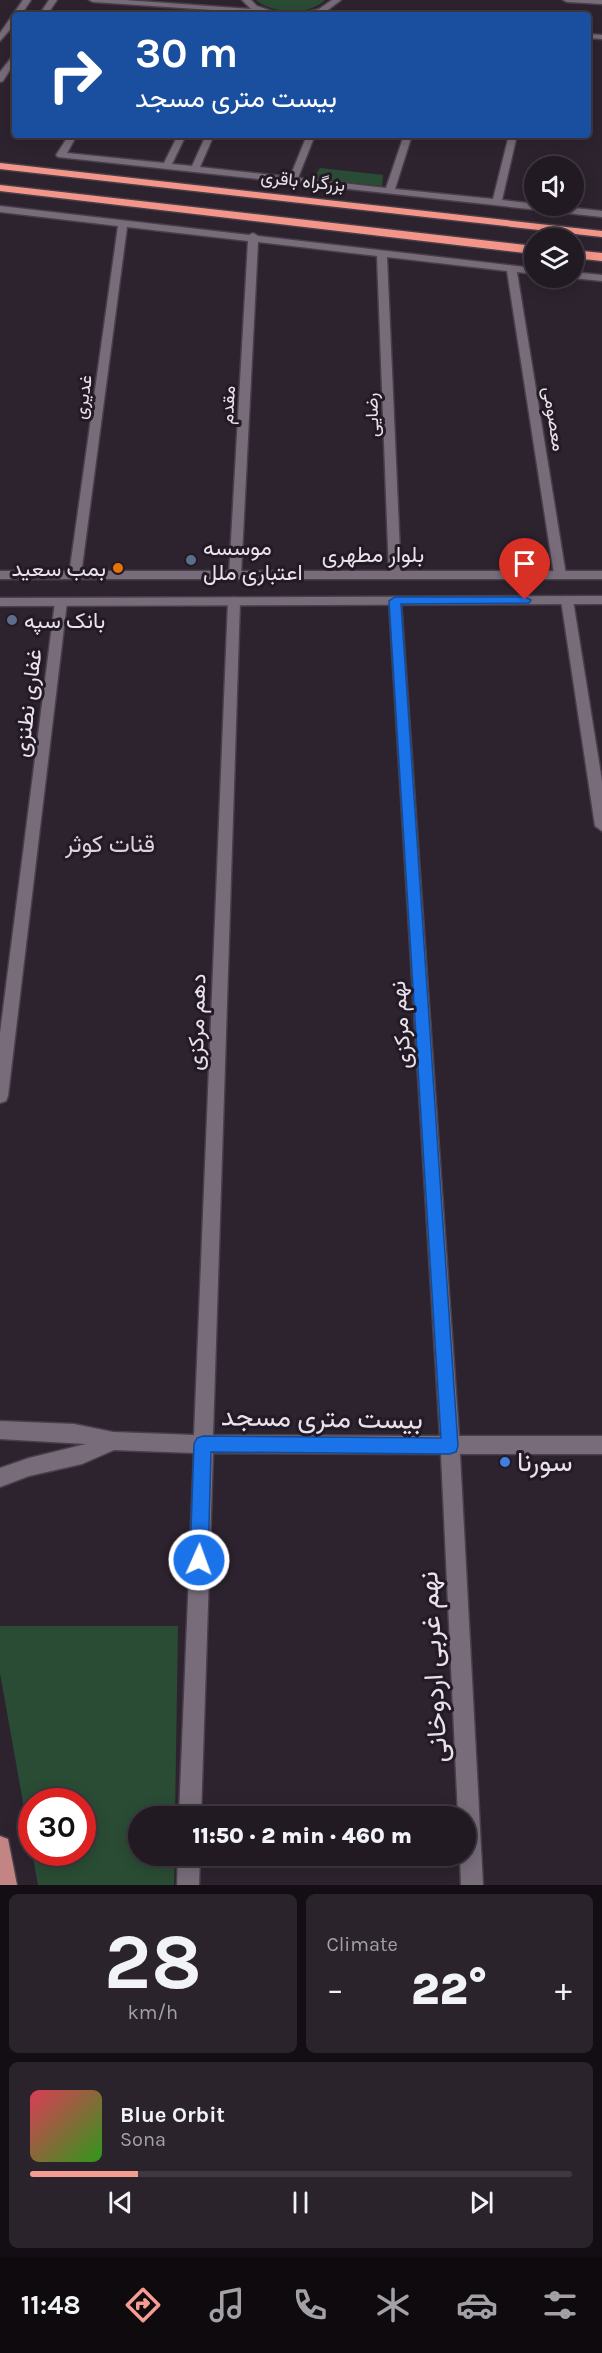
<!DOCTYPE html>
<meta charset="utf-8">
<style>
:root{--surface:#221a23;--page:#2a232b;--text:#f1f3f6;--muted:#a2a1a6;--line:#3f3841;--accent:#f59c93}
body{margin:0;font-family:Karla,Vazirmatn,sans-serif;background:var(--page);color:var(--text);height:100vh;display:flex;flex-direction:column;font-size:22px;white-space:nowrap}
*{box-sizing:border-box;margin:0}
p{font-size:20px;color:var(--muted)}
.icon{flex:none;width:33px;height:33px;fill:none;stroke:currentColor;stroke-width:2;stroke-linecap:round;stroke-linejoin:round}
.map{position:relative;height:1885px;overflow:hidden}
.drawer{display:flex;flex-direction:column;gap:9px;padding:9px;background:#130e13;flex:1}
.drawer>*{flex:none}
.top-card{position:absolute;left:12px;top:12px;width:579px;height:126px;border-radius:6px;box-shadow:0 3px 15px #0003,0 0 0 2px var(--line);background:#1a4fa0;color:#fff;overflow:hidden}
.buttons{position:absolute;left:524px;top:156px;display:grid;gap:12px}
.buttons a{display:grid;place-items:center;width:60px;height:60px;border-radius:50%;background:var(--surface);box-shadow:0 3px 15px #0003,0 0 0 2px var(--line);font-size:30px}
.speed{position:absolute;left:18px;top:1788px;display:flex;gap:12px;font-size:30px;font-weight:700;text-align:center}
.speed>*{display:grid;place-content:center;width:78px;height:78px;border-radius:50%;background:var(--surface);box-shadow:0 3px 15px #0003,0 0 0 2px var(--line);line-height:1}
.speed .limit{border:9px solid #d22;background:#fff;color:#111}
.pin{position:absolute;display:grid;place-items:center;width:51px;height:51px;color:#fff;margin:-62px -26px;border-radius:50% 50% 50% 0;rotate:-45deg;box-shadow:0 0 6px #0007}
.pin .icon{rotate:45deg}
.me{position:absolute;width:66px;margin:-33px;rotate:2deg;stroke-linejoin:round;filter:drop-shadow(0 0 4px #0008)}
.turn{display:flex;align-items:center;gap:21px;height:126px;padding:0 24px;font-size:27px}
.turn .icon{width:78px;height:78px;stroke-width:2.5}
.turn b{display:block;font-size:42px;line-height:51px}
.big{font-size:45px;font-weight:800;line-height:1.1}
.drawer .card{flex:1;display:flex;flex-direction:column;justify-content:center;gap:9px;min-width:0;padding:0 21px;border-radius:9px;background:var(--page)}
.drawer .dial{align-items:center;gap:0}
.dial b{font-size:78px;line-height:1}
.song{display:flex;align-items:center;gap:18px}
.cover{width:72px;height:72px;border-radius:9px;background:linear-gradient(135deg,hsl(350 70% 55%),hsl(110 70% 35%))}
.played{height:6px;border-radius:3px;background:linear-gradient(90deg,var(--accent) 20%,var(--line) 20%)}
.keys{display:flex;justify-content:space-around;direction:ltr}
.heat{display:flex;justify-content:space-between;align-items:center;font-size:33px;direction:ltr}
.drawer .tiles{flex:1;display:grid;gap:9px;grid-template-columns:1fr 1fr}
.card:last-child{grid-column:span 2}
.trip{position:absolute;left:128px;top:1806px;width:348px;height:60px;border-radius:30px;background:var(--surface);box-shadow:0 3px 15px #0003,0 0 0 2px var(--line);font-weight:800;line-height:60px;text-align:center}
.tabs{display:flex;height:96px;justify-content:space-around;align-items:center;background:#0e0a0e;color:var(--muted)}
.tabs .icon{width:42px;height:42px}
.tabs .active{color:var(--accent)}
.tabs b{font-size:27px;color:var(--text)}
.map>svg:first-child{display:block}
</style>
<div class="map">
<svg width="602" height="1885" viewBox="0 0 602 1885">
<rect width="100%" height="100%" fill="#2d232f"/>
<g fill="#2a4c34">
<path d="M256,0H325C309,16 272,14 256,0Z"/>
<path d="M320,168L383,175L382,186L313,179Z"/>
<path d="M0,1626H178L175,1816H138V1856H175L174,1885H38L32,1853L82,1852V1802H32L31,1847L0,1673Z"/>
</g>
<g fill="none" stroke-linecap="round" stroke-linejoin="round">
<defs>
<g id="street">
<path d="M23,0H31L21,15H15V24L0,41V33Z"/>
<path d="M49,0H57L47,15H39Z"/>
<path d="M89,0H125L251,9L242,0H251L257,6L284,15L93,2Z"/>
<path d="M332,0H341L324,13L295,15L319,9Z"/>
<path d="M563,0H602V4L567,2Z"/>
<path d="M588,34L602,35V39L588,38Z"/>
<path d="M15,53V62L3,81L0,82V72Z"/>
<path d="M69,135H77L67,153L164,163L178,135H186L172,164L192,166L206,135H214L200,167L290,177L307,135H315L298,178L386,188L404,135H412L395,189L493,199L509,135H517L502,200L602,211V217L58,157L56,155Z"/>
<path d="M0,206L249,235L253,233L258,236L534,268V274L517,272L566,575L560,579L554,575L507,271L387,257L401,575L395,579L389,575L377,256L258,242L241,575L239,578H231L229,575L248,241L127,227L81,575L79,578H71L69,575L118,226L0,212Z"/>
<path d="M573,272L602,275V281L571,278H573Z"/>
<path d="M567,596L573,600L602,781V831L595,826L561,600Z"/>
<path d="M234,597L240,601L213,1435L440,1436L389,601L395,597L401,601L459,1436H602V1454H460L483,1885H461L460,1856H465V1816H458L441,1454L213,1453L201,1816H179L194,1453L114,1450L82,1464L29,1476L0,1487V1468L29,1458L86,1444L0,1439V1421L74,1424L113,1432L194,1435L228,601Z"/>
<path d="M61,598L67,602L8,1096L6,1101L0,1103V1033L55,602Z"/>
<path d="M178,1856H200L199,1885H177Z"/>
</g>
<g id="secondary">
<rect x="0" y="571" width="602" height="8"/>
<path d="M602,596V604L0,606V598Z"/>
</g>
<path id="primary" d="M0,1836L8,1839L17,1885H0Z"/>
<g id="highway">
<path d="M0,163L602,231V237L0,169Z"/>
<path d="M0,185L534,246V254L0,191Z"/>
<path d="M573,250L602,253V261L573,258Z"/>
</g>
</defs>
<use href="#street" stroke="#483f4a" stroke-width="3"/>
<use href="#secondary" stroke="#483f4a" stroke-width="3"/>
<use href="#primary" stroke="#483f4a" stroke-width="3"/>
<use href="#highway" stroke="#483f4a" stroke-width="3"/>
<use href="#street" fill="#786c7a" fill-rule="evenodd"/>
<use href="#secondary" fill="#786c7a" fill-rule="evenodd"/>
<use href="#primary" fill="#c28583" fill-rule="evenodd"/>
<use href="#highway" fill="#f49589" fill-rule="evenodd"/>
</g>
<path fill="#1a73e8" stroke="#114b97" stroke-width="1.5" d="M525,597L531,600L529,603L401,604L458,1446L456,1452L450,1454L211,1452L208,1560L205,1567L199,1569L192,1567L190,1560L194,1444L197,1438L203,1436L441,1438L389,601L395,597Z"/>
<g fill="#5c6f8a" stroke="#231a25" stroke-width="2">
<circle cx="191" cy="560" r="6"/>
<circle cx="12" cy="620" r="6"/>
</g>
<circle fill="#e8710a" stroke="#231a25" stroke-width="2" cx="118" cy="568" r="6"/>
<circle fill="#3f7fe0" stroke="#231a25" stroke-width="2" cx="505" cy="1462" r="6"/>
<g text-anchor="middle" stroke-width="6" stroke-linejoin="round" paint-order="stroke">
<g font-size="18" fill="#e8e2ea" stroke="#231a25">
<text transform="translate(303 181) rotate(6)" y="6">بزرگراه باقری</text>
<text transform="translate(83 397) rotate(-82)" y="6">غدیری</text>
<text transform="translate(228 405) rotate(-87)" y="6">مقدم</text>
<text transform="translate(372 415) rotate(-92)" y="6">رضایی</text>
<text transform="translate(554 419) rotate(81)" y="6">معصومی</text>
</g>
<g font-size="22" fill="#e8e2ea" stroke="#231a25" text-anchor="start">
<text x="203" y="555">موسسه<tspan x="203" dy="25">اعتباری ملل</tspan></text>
<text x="106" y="576" text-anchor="end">بمب سعید</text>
<text x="24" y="628">بانک سپه</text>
</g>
<g font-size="22" fill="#e8e2ea" stroke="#231a25">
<text x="373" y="562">بلوار مطهری</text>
<text transform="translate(27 703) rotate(-83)" y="8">غفاری نطنزی</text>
<text transform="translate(196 1022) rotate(-88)" y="8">دهم مرکزی</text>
<text transform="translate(400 1025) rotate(-94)" y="8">نهم مرکزی</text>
</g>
<g font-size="24" fill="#ddd0e0" stroke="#231a25">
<text x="110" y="852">قنات کوثر</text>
</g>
<g font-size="27" fill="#e8e2ea" stroke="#231a25">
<text transform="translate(322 1418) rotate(1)" y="9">بیست متری مسجد</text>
<text transform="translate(433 1667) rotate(-93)" y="9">نهم غربی اردوخانی</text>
</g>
<g font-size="27" fill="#e8e2ea" stroke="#231a25" text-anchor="start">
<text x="517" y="1471">سورنا</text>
</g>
</g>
</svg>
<div class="buttons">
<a><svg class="icon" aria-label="sound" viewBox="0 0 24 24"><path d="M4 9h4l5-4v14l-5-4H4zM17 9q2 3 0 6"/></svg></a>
<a><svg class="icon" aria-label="layers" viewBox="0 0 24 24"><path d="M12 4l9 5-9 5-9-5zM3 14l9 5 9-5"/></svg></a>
</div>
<div class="speed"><div class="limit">30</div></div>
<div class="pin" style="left:525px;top:600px;background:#d93025"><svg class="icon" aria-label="arrive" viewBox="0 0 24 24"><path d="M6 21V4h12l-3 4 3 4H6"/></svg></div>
<svg class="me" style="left:199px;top:1560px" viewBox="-20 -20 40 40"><circle r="17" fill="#1a73e8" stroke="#fff" stroke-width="3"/><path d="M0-11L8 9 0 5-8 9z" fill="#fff"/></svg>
<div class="trip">11:50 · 2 min · 460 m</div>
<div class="top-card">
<div class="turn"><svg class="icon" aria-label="right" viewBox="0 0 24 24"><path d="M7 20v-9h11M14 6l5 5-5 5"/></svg><div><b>30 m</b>بیست متری مسجد</div></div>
</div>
</div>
<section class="drawer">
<div class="tiles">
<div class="card dial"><b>28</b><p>km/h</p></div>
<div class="card"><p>Climate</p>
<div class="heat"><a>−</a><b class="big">22°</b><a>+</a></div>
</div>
<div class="card">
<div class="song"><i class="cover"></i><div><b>Blue Orbit</b><p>Sona</p></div></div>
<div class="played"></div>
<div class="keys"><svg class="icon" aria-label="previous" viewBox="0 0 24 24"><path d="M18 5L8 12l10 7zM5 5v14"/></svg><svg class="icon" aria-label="pause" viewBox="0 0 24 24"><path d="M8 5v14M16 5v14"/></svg><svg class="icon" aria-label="next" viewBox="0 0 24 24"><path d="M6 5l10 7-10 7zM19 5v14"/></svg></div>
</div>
</div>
</section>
<nav class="tabs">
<b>11:48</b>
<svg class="icon active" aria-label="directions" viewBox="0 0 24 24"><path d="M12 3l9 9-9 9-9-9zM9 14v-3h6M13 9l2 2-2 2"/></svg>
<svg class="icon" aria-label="music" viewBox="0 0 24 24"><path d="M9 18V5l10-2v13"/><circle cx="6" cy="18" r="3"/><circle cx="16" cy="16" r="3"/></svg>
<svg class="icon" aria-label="phone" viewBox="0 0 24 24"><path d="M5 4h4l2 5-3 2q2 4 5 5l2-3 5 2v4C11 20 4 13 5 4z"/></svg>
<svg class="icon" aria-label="climate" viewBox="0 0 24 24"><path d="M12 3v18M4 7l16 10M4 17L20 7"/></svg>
<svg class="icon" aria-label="car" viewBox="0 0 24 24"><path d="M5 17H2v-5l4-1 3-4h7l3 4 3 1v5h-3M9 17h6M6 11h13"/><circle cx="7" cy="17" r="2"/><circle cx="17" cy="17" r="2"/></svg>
<svg class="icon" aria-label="filters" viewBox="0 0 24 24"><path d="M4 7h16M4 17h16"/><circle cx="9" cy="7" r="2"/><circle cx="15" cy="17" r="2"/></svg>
</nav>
